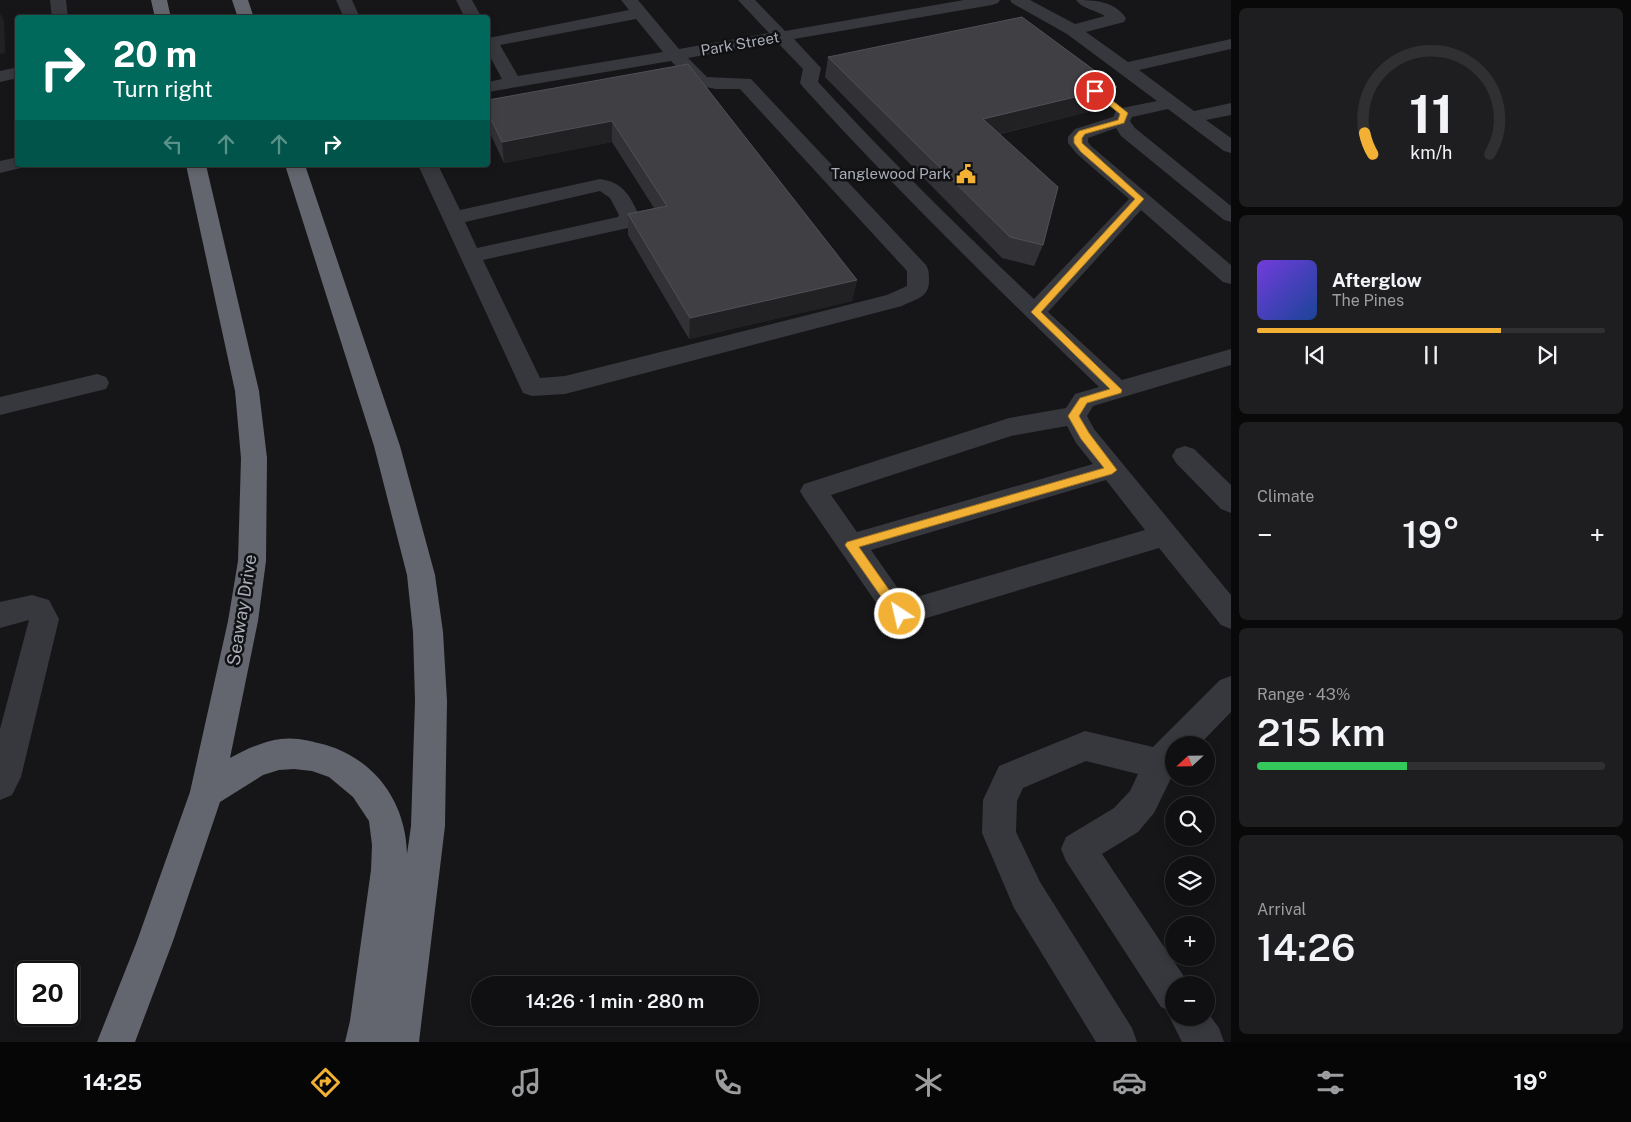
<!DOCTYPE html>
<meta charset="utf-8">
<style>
:root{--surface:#101012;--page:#1e1e20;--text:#f1f3f6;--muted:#9c9d9f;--line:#303032;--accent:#f2b134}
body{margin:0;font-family:"Public Sans",sans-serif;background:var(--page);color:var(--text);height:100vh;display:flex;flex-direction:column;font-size:19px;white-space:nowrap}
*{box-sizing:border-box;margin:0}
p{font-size:16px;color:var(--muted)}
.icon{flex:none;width:28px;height:28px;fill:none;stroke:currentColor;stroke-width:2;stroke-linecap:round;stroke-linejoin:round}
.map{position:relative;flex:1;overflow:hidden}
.side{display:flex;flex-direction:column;gap:8px;padding:8px;background:#09090a;width:400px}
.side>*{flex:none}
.hud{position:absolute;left:15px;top:15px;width:475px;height:152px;border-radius:5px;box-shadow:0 2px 8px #0003,0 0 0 1px var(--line);background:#00695c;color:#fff;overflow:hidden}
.needle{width:32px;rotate:248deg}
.tools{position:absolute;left:1165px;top:736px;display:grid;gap:10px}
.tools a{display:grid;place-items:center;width:50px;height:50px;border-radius:50%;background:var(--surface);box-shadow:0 2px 8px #0003,0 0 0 1px var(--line);font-size:25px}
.speed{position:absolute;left:15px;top:961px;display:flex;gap:10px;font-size:25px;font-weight:700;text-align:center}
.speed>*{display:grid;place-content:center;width:65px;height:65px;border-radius:50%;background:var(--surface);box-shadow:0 2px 8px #0003,0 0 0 1px var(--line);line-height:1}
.speed .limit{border:2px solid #111;border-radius:8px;background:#fff;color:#111}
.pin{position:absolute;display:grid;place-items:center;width:42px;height:42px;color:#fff;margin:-21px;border:2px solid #fff;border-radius:50%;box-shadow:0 1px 5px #0007}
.me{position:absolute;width:55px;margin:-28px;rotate:325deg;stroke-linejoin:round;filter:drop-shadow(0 0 4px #0008)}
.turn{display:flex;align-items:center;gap:18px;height:105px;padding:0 15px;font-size:22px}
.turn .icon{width:65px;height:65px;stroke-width:2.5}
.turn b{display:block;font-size:35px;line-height:42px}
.lanes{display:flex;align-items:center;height:48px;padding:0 15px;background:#0003;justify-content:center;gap:25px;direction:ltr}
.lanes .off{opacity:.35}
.big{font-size:38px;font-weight:600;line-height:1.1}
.side .widget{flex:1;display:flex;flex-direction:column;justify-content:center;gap:8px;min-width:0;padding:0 18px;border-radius:8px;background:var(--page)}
.side .dial{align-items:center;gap:0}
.dial svg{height:130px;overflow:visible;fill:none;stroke:var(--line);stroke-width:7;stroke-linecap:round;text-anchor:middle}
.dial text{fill:var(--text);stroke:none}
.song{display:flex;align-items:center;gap:15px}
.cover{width:60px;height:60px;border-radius:8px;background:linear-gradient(135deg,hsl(260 70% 55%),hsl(220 70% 35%))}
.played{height:5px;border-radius:2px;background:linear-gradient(90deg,var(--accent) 70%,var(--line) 70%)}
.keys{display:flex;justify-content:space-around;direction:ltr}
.heat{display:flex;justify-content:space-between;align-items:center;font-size:28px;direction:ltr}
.charge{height:8px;border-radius:4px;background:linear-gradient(90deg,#34c759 43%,var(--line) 0)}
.trip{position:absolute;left:471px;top:976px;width:288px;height:50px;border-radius:25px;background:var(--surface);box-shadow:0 2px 8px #0003,0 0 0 1px var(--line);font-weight:600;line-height:50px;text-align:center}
.tabs{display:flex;height:80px;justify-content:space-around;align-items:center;background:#060607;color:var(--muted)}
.tabs .icon{width:35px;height:35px}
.tabs .selected{color:var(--accent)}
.tabs b{font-size:22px;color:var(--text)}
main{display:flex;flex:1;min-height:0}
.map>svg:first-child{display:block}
</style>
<main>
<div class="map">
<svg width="1231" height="1042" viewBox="0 0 1231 1042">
<rect width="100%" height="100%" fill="#161618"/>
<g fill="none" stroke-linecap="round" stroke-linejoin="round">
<g fill="#37383d" fill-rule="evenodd">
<path d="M50,0H66L68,18H52Z"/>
<path d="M336,0H352L360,18H344Z"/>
<path d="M456,0H472L482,18H465Z"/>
<path d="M621,0H638L679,49L769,33L738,0H755L785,31L964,0H1000L998,3L992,5L794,39L821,68L818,82C887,157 960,229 1034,299L1129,199L1077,154L1068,143V137L1075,129L1113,117L1117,109L1157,101L1067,34L1012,3L1010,0H1030L1075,24L1105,16C1097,11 1081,8 1076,0C1095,0 1114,1 1126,18L1124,22L1086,32L1128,62L1231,39V49L1139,70L1194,111L1231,103V115L1206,120L1231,138V153L1224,151L1168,109L1132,117L1130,121L1135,128L1231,206V222L1224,220L1121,136L1116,128L1088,138V142L1091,146L1231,265V284L1223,282L1141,210L1048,312L1122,380L1231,349V365L1093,406L1087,416L1094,429L1231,595V629L1221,625L1159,548L900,626L890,623L804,498L800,491L804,484L1009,418L1066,408L1075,394L1099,387C998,289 897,191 803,87L800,83L803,69L777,42L688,58L707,77L751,79L926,265C929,270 929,274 929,281C929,298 915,299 902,306L565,394L532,396L523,393L418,165H438L460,210L600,179C623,182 630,196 639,215L634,225L628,228L483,260L540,378L565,376L887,295L907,286V271L740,89H716L695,85L671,61L488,92V82L502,79L488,53V38L629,10ZM636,19L663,52L518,76L500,45ZM600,191L610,198L619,215L618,217L477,248L465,222ZM1067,426L1076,443L1093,464L857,532L831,495L1011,436ZM1106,480L1145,530L906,600L871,550Z"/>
<path d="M18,67V78L0,82V71Z"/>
<path d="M18,157V165H26L25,167L0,173V161Z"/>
<path d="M97,374L106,377L109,383L106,389L0,415V397Z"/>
<path d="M1185,446L1194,449L1231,485V513L1221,509L1176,463L1172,456L1176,449Z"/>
<path d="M32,595L49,600L59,619L21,777L12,795L0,800V729L29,620L0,628V602Z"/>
<path d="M1231,676V712L1199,745H1174V772L1154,813L1138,832L1102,854L1187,981L1189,985H1174V1018H1206V1010L1219,1028L1224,1042H1182L1170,1018L1172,1012L1161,1007L1066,861L1061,849L1066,837L1114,808L1130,791L1138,774L1086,761L1023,788L1017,801L1016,832L1040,882L1132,1028L1137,1042H1096L1014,908L982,833L983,800L999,766L1085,731L1153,747L1220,680Z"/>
</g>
<g fill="#63666e" fill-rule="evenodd">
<path d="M151,0H167L171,18H155Z"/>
<path d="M232,0H248L254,18H238Z"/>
<path d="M186,165H206L259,391L267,458L266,561L258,621L230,758C245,750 263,741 281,739C296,737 311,741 326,745C376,760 406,803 407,854L411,826L415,701L413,632L407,575L374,446L285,165H305L400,446L435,575L443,632L447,701L445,826L419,1042H345L350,1021L371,870L372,845L369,821L353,797L329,777L312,771L294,769L279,770L263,775L220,802L173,941L135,1042H97L137,941L190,792L228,621L238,561L241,458L235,391Z"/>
</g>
</g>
<g fill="#323236">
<path d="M828,57L1117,87L1108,107L1000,134L1043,245L1034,266L1002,258L825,77Z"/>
<path d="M688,64L857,280L852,301L689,339L628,235V214L654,208L612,142L504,163L488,129V100Z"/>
</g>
<g fill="#212124">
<path d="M0,13L4,21L5,53L0,54Z"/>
<path d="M1117,87L1108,107L977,139L983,119Z"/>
<path d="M612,121V142L504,163L502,142Z"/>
<path d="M857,280L852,301L689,339L690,318Z"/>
</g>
<g fill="#3f3f44" stroke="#4f5156">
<path d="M1022,17L1117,87L983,119L1058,187L1043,245L1010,237L828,57Z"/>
<path d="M688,64L857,280L690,318L628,214L667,206L612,121L502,142L488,113V100Z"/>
</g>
<path fill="#f2b134" stroke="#9d7322" d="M1093,89H1098L1128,113L1124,123L1085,134L1082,138V143L1144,199L1041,312L1122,390L1121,393L1087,403L1079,416L1089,433L1117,470L1112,474L859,547L906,614L904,618L900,620L896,618L847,548L845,545L847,542L1104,468L1081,439L1068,416L1080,398L1110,389L1031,312L1135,199L1081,152L1074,143V137L1079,131L1118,120L1120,114L1093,92Z"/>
<defs>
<symbol id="civic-bare" viewBox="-9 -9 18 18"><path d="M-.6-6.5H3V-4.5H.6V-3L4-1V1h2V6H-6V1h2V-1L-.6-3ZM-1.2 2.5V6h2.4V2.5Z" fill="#f2b134" stroke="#111113" stroke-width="2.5" paint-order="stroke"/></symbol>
</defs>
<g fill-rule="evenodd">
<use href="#civic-bare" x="952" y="160" width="28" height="28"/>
</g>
<g text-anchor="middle" stroke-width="5" stroke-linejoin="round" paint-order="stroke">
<g font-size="15" fill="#a8adb8" stroke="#111113">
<text transform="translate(740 44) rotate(-10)" y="5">Park Street</text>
</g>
<g font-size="15" fill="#a8adb8" stroke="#111113" text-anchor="end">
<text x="951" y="179">Tanglewood Park</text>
</g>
<g font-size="18" fill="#a8adb8" stroke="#111113">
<text transform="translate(242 610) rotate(-81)" y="6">Seaway Drive</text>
</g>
</g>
</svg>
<div class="tools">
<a><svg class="needle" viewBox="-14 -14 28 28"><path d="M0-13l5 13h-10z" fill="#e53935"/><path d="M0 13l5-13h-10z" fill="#9c9d9f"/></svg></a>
<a><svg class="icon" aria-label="search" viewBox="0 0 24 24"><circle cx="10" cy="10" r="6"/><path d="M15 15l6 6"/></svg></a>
<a><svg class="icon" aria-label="layers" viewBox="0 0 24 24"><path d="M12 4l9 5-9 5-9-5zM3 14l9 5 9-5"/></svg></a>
<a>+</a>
<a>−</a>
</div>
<div class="speed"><div class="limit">20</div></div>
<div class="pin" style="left:1095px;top:91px;background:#d93025"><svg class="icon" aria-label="arrive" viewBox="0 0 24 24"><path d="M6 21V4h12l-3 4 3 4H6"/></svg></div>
<svg class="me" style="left:900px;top:614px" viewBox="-20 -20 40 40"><circle r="17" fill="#f2b134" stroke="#fff" stroke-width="3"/><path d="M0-11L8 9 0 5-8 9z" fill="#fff"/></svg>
<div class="trip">14:26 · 1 min · 280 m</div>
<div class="hud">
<div class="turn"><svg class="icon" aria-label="right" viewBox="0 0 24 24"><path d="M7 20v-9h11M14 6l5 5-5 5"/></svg><div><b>20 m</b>Turn right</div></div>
<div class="lanes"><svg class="icon off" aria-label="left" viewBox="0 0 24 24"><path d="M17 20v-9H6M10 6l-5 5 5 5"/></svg><svg class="icon off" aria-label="ahead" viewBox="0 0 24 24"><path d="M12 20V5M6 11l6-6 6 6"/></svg><svg class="icon off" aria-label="ahead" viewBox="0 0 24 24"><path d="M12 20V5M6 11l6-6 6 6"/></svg><svg class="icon" aria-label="right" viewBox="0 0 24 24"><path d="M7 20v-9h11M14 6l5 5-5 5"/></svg></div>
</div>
</div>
<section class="side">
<div class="widget dial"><svg viewBox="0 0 100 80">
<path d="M14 69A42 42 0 1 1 86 69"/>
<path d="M14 69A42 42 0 0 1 9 56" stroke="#f2b134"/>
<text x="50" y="56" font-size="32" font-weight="700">11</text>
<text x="50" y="72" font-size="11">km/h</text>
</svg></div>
<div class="widget">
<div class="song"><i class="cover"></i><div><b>Afterglow</b><p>The Pines</p></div></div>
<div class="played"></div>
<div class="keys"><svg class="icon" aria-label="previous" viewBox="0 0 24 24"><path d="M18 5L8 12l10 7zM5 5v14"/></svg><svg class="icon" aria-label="pause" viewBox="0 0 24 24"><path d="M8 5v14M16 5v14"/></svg><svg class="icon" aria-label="next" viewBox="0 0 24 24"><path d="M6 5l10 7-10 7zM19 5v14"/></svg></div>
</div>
<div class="widget"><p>Climate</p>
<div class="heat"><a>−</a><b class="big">19°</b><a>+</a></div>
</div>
<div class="widget"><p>Range · 43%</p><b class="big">215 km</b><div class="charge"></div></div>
<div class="widget"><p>Arrival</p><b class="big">14:26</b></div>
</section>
</main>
<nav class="tabs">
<b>14:25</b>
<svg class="icon selected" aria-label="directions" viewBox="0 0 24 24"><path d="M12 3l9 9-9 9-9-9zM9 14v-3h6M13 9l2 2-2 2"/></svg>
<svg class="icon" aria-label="music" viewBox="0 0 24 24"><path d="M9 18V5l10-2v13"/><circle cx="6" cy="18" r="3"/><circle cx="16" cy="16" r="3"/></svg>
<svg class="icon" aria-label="phone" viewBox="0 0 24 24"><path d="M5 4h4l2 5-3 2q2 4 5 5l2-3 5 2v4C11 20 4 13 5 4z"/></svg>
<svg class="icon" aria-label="climate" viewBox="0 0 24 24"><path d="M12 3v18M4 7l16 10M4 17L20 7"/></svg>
<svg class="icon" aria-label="car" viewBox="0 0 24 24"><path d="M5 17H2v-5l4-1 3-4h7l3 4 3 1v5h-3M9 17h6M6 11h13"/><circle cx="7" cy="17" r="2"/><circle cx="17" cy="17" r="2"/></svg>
<svg class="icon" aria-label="filters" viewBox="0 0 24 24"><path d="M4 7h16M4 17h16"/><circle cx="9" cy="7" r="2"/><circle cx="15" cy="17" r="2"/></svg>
<b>19°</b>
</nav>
